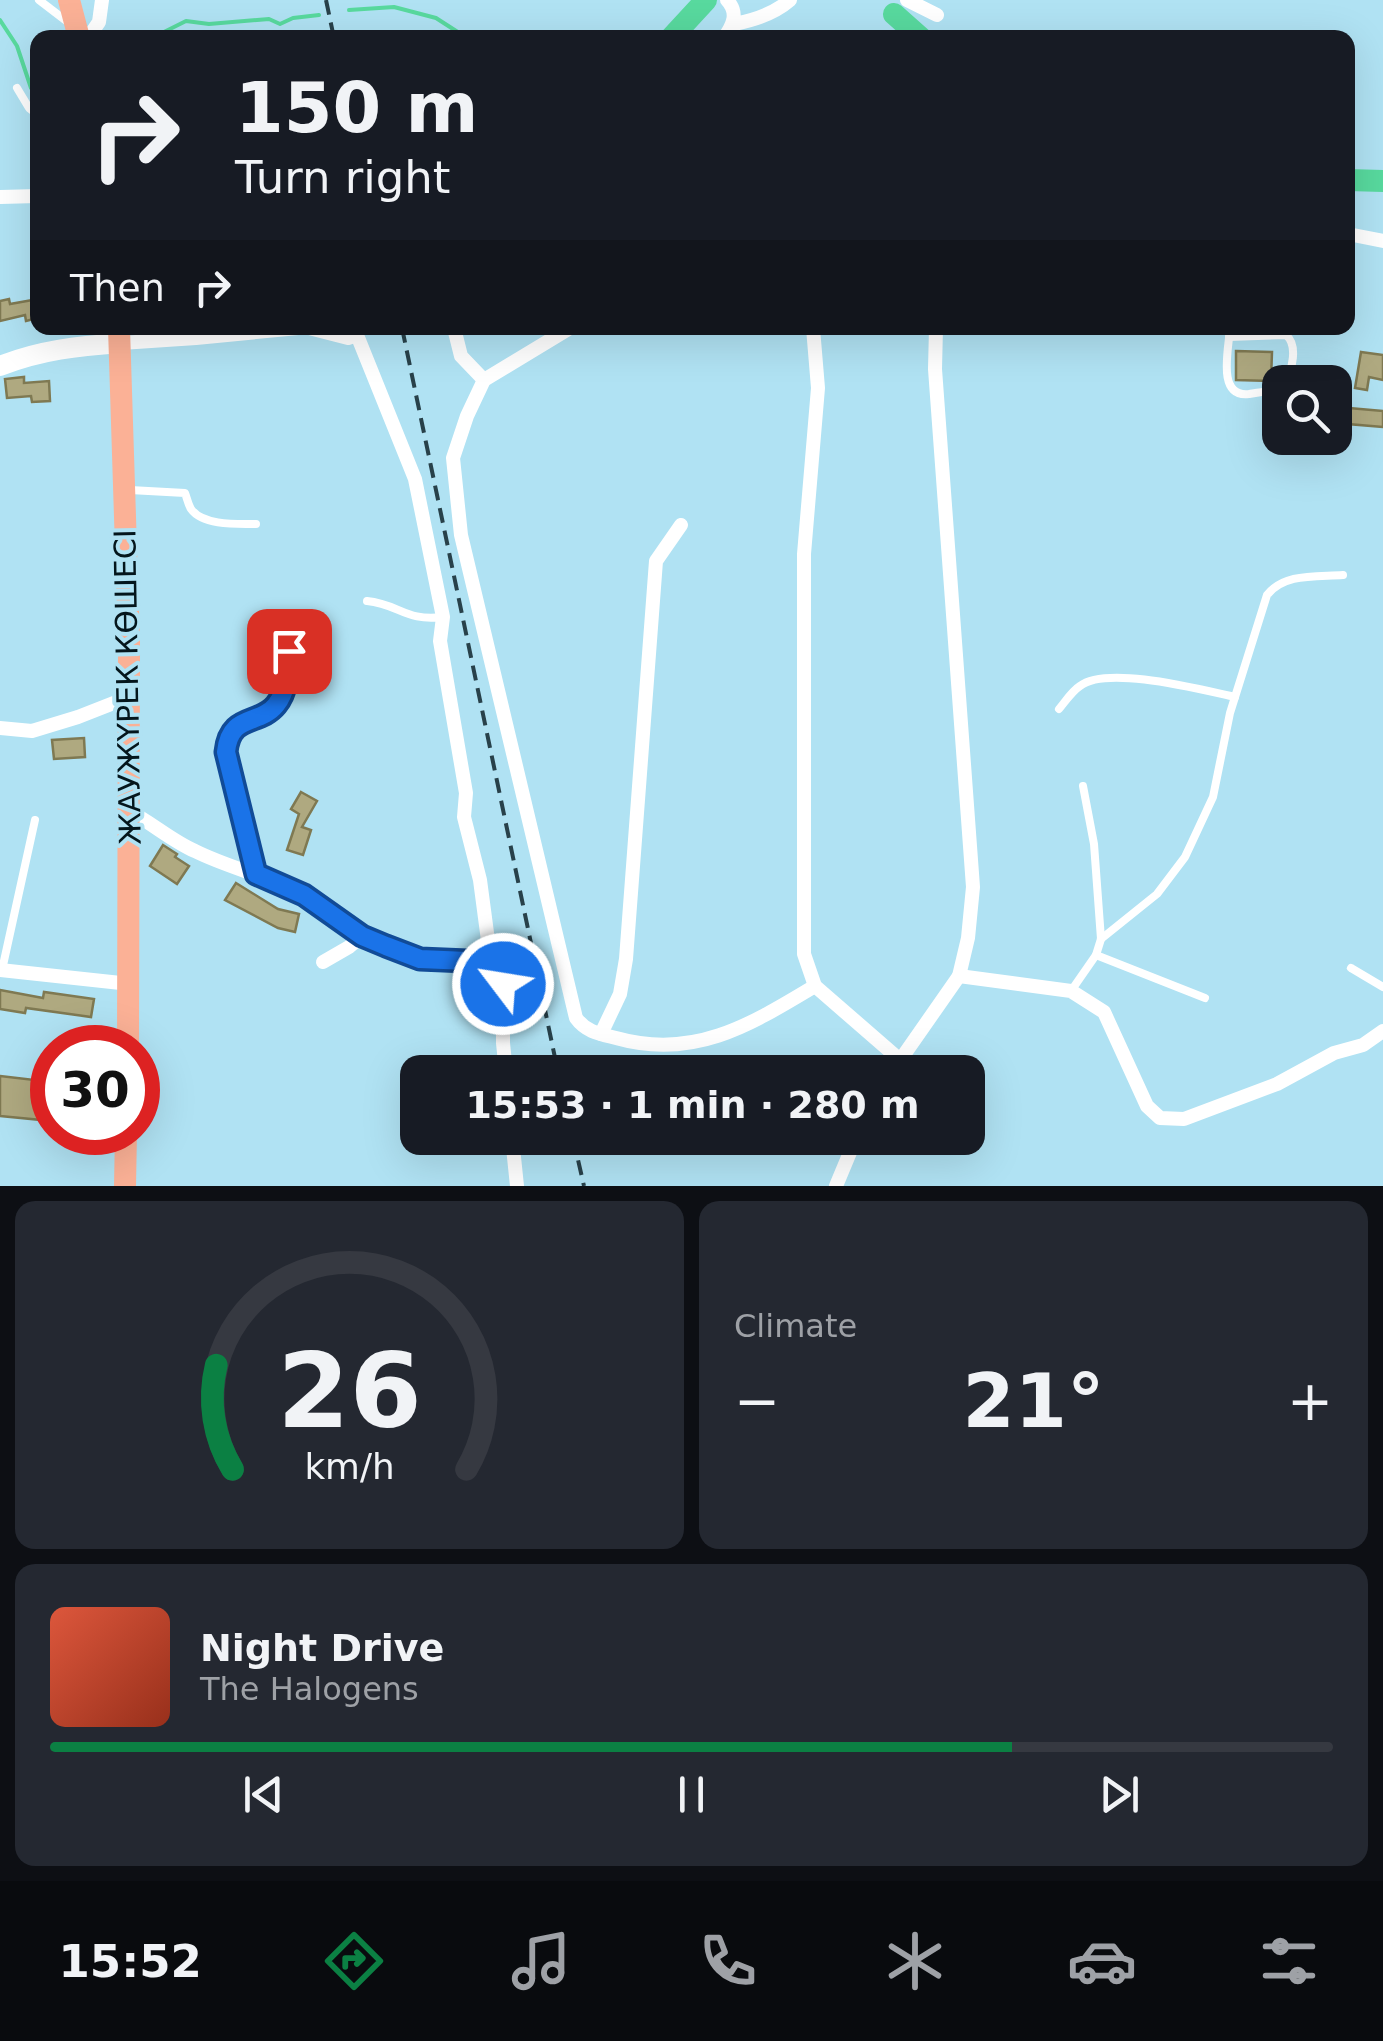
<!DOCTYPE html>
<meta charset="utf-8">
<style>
:root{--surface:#171b24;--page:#242831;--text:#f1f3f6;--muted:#9ea1a6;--line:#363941;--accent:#0b8043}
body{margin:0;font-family:"DejaVu Sans",sans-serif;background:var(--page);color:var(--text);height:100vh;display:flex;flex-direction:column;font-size:38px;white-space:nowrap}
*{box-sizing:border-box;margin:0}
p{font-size:32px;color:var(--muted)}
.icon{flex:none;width:55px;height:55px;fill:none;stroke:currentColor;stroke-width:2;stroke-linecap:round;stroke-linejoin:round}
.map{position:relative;height:1186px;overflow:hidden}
.drawer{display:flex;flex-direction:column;gap:15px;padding:15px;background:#0d0f14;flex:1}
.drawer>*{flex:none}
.guide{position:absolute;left:30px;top:30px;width:1325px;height:305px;border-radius:20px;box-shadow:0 10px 40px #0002;background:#171b24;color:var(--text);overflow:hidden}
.fabs{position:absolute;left:1262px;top:365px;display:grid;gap:20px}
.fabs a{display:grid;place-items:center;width:90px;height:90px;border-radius:20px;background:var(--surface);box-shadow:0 10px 40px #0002;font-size:50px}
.speed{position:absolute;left:30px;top:1025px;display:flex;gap:20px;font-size:50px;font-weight:700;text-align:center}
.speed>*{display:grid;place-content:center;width:130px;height:130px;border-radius:50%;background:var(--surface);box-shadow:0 10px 40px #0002;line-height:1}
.speed .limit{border:15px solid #d22;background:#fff;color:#111}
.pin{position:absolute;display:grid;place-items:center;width:85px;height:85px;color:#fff;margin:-42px;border-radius:20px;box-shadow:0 5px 15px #0006}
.me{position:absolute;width:110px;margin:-55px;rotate:301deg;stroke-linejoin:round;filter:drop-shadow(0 0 8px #0008)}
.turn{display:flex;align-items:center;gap:35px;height:210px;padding:0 40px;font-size:45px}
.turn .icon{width:130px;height:130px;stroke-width:2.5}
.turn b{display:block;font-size:70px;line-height:85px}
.then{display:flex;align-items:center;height:95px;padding:0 40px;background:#0003;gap:20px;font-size:38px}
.big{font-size:75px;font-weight:600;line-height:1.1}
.drawer .card{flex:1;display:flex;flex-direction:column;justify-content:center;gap:15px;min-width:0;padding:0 35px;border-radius:20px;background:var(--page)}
.drawer .dial{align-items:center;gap:0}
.dial svg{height:260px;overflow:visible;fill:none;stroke:var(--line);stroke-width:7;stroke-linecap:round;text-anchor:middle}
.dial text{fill:var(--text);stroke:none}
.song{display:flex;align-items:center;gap:30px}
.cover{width:120px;height:120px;border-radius:15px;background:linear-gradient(135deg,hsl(10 70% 55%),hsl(10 70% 35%))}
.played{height:10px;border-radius:5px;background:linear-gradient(90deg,var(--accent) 75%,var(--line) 75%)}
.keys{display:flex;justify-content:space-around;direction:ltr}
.heat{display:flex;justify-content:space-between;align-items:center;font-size:55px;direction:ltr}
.drawer .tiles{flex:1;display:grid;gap:15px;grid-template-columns:1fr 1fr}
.card:last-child{grid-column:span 2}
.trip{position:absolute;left:400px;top:1055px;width:585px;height:100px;border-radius:20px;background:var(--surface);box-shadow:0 10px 40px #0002;font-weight:600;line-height:100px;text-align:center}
.tabs{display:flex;height:160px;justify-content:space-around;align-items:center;background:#090b0e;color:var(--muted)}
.tabs .icon{width:70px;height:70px}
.tabs .current{color:var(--accent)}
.tabs b{font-size:45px;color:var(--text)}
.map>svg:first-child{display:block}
</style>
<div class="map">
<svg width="1383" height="1186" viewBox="0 0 1383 1186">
<rect width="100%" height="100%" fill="#b0e2f3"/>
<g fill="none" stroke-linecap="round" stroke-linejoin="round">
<g stroke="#58d99e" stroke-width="4">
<path d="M349,10L394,7L436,18L467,38"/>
<path d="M0,20L17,46L31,88L38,91"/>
<path d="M152,38L186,21L209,24L269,19L280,24L293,18L319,15"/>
</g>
<g stroke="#58d99e" stroke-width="22">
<path d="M894,14L921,38"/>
<path d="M671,38L706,0"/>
<path d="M1348,180L1383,181"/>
</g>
</g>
<g fill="#afa980" stroke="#7f7952" stroke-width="2.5">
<path d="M9,299L10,304L38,299V318L26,321L25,315L0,321V301Z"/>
<path d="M1236,351L1272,352L1271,381L1236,380Z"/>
<path d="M1361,352L1383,355V380L1369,377L1367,390L1355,388Z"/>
<path d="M24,377V383L49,381L50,401L32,402L31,396L7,398L5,379Z"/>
<path d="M1349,408L1383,411V427L1348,424Z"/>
<path d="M84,738L85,757L54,759L52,740Z"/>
<path d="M301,792L317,801L302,827L311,830L303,855L287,850L299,814L291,809Z"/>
<path d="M163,845L177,854L175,857L189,866L177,884L150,866Z"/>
<path d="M236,883L278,909L299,914L295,932L278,928L225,900Z"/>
<path d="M0,990L43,998L44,992L94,999L91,1017L26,1008L25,1013L0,1009Z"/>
<path d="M0,1076L52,1082V1121L0,1116Z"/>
</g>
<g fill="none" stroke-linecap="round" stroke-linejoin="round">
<g stroke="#fff" stroke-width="8">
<path d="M39,0L69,23"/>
<path d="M17,88L29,108L38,115"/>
<path d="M1230,328C1229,348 1216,398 1249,394C1260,392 1271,392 1280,386"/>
<path d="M1229,337L1286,335C1298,345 1293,370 1284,382"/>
<path d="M130,490L185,493C187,498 188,504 191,509C203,526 238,524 256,524"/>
<path d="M367,601C399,604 406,622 443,617"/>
<path d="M1059,709C1065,702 1072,691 1080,686C1107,665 1202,690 1235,697"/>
<path d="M255,872L225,752C230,713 259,726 276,705C288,690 288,670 289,651"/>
<path d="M1101,939L1157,894L1185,857L1213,797L1230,713L1267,595C1284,573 1316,577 1343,575"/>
<path d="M1096,955L1205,998"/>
<path d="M1351,968L1383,987"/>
<path d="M2,970L35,820"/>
<path d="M1071,991L1096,955L1101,939L1094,844L1083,786"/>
</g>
<g stroke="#fff" stroke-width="14">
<path d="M907,0L937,15"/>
<path d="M734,24C755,20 774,14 790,0"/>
<path d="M88,38L99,22L102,0"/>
<path d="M724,38C733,25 739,13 727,0"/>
<path d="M0,197L38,196"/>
<path d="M1348,234L1383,241"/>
<path d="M309,328L348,338L357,335"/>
<path d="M359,328L357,335L415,479L443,617L440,641L466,793L464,817L480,880L491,963L503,985V1043L506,1072"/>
<path d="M454,328L461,356L484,380"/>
<path d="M570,328L484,380L467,416L453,458L461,535L576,1018C586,1032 600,1034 616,1038C694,1060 750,1025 815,986"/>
<path d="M813,328L818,388L804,554V954L815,986L899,1059"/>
<path d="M121,343L196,338L298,328"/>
<path d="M0,728L32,731L78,717L129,697"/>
<path d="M129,811C152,823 172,841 195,851C229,868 267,876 302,894C322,904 340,920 358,933C397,960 446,962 491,963"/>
<path d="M323,962L349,947L362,936"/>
<path d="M0,970L130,984"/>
<path d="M959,976L1071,991L1104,1012L1147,1106L1160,1118L1184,1119L1277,1084L1334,1053L1363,1045L1383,1031"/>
<path d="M601,1034L620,994L626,959L656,561L681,525"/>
<path d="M892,1072L959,976L968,938L973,887L935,369L936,328"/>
<path d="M512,1138L517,1186"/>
<path d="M836,1186L856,1138"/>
</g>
<path stroke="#fff" stroke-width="20" d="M0,366C40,350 79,346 121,343"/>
<g stroke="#fbb196" stroke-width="22">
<path d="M69,0L79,38"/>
<path d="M119,328L129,643L128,1048"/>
<path d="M125,1186L126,1132"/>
</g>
<g stroke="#28414a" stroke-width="4" stroke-dasharray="15 8" stroke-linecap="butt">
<path d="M326,0L334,38"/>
<path d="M402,328L558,1072"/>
<path d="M573,1138L584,1186"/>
</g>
</g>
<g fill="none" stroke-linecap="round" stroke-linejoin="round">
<defs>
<path id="route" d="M289,651C288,670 288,690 276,705C259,726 230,713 226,752L256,874L304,895L362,936L386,946L420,959L491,962L503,984"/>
</defs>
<use href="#route" stroke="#114b97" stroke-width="25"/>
<use href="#route" stroke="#1a73e8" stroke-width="18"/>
</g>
<g text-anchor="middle" stroke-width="8" stroke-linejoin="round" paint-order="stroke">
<g font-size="30" fill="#04161c" stroke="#b0e2f3">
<text transform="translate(128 687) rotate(-91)" y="10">ЖАУЖҮРЕК КӨШЕСІ</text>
</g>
</g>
</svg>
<div class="fabs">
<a><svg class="icon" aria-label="search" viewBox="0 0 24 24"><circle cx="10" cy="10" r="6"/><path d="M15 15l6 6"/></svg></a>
</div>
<div class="speed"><div class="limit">30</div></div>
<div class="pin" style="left:289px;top:651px;background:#d93025"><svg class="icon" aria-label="arrive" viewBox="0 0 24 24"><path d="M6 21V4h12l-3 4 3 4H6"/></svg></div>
<svg class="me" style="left:503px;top:984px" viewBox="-20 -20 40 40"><circle r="17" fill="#1a73e8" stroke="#fff" stroke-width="3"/><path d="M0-11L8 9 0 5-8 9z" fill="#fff"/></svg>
<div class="trip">15:53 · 1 min · 280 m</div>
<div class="guide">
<div class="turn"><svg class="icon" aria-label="right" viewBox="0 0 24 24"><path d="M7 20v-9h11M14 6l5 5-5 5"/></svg><div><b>150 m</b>Turn right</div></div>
<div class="then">Then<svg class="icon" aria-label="right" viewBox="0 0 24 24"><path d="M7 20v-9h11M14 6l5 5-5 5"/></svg></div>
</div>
</div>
<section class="drawer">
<div class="tiles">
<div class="card dial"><svg viewBox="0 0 100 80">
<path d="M14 69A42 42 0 1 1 86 69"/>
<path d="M14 69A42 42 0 0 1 9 37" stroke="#0b8043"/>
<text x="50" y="56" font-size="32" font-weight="700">26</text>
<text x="50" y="72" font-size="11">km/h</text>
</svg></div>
<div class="card"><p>Climate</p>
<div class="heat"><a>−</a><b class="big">21°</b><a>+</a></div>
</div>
<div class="card">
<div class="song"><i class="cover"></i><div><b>Night Drive</b><p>The Halogens</p></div></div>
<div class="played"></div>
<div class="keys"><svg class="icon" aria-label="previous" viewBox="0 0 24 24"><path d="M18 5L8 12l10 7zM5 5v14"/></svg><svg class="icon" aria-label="pause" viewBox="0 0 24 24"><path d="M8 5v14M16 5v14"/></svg><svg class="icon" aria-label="next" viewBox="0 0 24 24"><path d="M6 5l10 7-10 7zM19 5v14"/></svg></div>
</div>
</div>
</section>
<nav class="tabs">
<b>15:52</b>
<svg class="icon current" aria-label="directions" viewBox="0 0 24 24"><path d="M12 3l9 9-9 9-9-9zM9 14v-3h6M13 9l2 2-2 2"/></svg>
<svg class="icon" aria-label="music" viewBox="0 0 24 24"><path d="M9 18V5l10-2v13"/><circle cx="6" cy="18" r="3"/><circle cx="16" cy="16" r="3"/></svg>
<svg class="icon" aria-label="phone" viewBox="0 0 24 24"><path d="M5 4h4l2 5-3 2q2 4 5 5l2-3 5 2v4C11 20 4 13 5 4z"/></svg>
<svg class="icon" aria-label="climate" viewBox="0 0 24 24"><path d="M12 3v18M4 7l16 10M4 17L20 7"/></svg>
<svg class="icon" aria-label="car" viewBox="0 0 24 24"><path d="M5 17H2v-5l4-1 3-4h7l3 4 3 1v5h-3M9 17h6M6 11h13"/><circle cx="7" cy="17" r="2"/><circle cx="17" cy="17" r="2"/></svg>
<svg class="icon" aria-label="filters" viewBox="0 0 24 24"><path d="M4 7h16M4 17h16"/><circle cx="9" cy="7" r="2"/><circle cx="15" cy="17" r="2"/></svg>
</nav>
